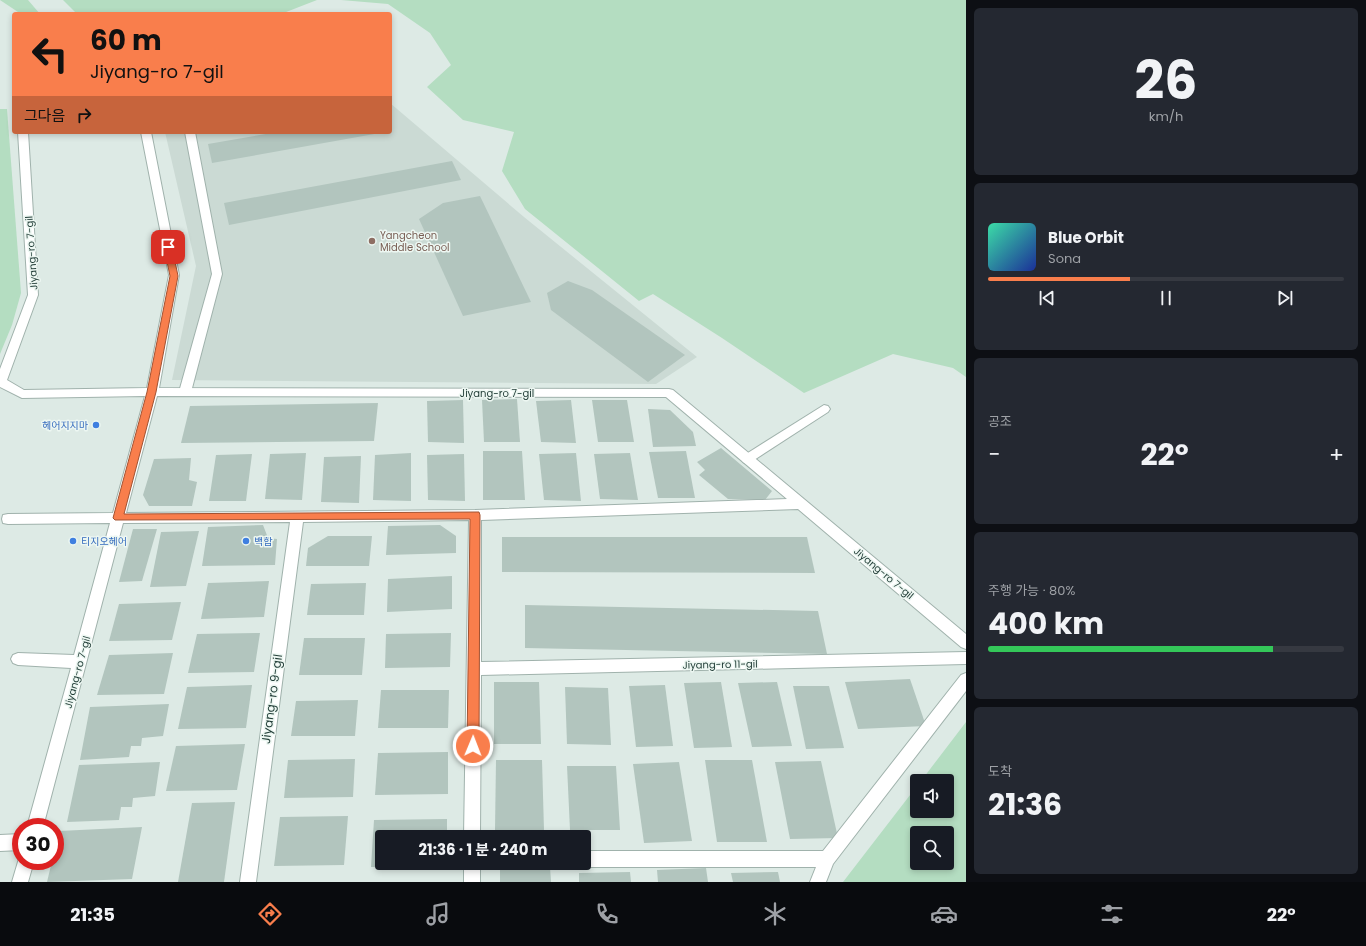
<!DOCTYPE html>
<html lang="ko">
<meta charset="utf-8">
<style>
:root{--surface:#171b24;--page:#242831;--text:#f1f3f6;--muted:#9ea1a6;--line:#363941;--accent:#f97e4c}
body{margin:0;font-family:Poppins,"Noto Sans KR",sans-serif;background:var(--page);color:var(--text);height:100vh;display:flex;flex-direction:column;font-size:15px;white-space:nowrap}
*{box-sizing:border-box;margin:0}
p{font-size:13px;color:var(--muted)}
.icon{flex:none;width:22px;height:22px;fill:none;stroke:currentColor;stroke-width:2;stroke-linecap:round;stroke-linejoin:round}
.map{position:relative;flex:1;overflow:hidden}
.drawer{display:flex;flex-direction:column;gap:8px;padding:8px;background:#0d0f14;width:400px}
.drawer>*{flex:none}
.hud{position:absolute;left:12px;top:12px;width:380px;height:122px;border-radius:4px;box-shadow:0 2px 6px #0003;background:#f97e4c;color:#111;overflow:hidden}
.controls{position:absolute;left:910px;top:774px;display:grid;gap:8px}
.controls a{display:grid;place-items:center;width:44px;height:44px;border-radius:4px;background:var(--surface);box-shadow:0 2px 6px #0003;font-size:20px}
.speed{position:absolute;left:12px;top:818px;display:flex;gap:8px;font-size:20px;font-weight:700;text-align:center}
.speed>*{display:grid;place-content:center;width:52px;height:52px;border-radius:50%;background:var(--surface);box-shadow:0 2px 6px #0003;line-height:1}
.speed .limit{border:6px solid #d22;background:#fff;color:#111}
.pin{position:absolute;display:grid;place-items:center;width:34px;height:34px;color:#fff;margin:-17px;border-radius:8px;box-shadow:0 2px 6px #0006}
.me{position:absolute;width:44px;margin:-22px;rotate:1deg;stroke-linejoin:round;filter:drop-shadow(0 0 3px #0008)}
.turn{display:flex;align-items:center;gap:14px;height:84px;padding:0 12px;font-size:18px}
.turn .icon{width:52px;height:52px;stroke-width:2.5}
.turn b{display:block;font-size:28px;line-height:34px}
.then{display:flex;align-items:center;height:38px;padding:0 12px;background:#0003;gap:8px;font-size:15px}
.big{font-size:30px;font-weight:700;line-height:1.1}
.drawer .tile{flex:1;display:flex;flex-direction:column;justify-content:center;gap:6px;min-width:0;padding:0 14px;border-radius:6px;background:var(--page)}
.drawer .dial{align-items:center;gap:0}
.dial b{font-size:52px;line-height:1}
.song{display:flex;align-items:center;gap:12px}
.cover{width:48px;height:48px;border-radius:6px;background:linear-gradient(135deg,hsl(160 70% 55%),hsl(230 70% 35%))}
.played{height:4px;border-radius:2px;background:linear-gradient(90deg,var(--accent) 40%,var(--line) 40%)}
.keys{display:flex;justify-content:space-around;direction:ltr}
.heat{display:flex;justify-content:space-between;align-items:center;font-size:22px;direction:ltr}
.charge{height:6px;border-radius:3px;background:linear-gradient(90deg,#34c759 80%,var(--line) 0)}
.trip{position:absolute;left:375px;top:830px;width:216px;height:40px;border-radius:4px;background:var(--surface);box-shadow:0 2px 6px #0003;font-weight:700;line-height:40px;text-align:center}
.tab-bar{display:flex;height:64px;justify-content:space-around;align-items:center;background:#090b0e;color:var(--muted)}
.tab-bar .icon{width:28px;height:28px}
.tab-bar .active{color:var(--accent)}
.tab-bar b{font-size:18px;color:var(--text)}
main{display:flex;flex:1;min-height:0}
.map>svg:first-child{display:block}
</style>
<main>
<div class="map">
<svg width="966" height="882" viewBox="0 0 966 882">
<rect width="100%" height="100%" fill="#ddeae5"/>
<path fill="#cbdad4" d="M390,103L524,217L697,357L656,384L172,380L196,266L165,132H390Z"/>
<g fill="#b4ddc1" fill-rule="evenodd">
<path d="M0,0H28L40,14H21Z"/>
<path d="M63,0H317L281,14H77Z"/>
<path d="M341,0H966V377L953,368L893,354L804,393L722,338L653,294L639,301L525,209L502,171L514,132L463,120L427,87L451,65L430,33L388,4Z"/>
<path d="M0,109H7L21,293L12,325L0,354Z"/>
<path d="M966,722V882H843L917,786V811H947V781H921ZM917,833H947V863H917Z"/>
</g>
<g fill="#b2c5be">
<path d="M277,132H380V133L212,163L208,144Z"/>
<path d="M452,161L461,180L229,225L224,203Z"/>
<path d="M480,196L531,302L463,316L419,219L443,203Z"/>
<path d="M568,281L592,290L685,355L648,382L551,310L547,293Z"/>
<path d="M517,399L520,442H484L482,400Z"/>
<path d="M463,400L464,443L428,442L427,401Z"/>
<path d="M571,400L576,443L541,442L536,401Z"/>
<path d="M592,400H627L634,442H598Z"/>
<path d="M378,403L374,441L181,443L190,406Z"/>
<path d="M648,409L670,410L693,432L696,446L653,447Z"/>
<path d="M721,448L772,491L765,500L728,499L699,475L705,470L697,462Z"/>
<path d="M483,451H522L525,500H483Z"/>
<path d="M686,451L695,498H658L649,452Z"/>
<path d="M306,453L302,500L265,499L270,454Z"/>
<path d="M411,453V501L373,500L375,455Z"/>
<path d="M576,453L581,501L544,500L539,454Z"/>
<path d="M630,453L638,500L600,499L594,454Z"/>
<path d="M252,454L246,501H209L216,455Z"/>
<path d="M464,454L465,501L428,500L427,455Z"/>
<path d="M361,456L359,503L321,502L324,457Z"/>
<path d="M191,458L189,480L197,482L192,506H149L143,495L154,459Z"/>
<path d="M263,525L268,538L277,539L275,565L202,566L208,527Z"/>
<path d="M440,525L456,536V553L386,555L388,526Z"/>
<path d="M133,529H157L142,581L119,582Z"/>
<path d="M199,531L186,586L150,587L161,532Z"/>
<path d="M328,536H372L369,566H306L308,548Z"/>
<path d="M502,537H807L815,573L502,572Z"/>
<path d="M452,576V609L387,612L388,579Z"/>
<path d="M269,581L264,617L201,619L208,583Z"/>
<path d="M366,583L364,615H307L311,584Z"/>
<path d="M181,602L172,640L109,641L119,604Z"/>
<path d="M525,605L818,611L827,654L525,648Z"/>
<path d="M260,633L254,672L188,673L197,634Z"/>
<path d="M451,633L450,667L385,668L386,634Z"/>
<path d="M304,638H365L362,675H299Z"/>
<path d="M173,653L164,694L97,695L109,655Z"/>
<path d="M910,679L926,726L858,729L845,682Z"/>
<path d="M494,682H539L541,744H494Z"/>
<path d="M721,682L732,747L694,748L684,683Z"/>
<path d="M777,682L792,746L752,747L738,683Z"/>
<path d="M252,685L246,728L178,729L187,687Z"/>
<path d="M665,685L673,746L636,747L629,686Z"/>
<path d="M793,686H829L844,748L806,749Z"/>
<path d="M565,687L608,688L611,745L567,744Z"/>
<path d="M381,690H449L448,728H378Z"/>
<path d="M358,700L355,736H291L296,701Z"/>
<path d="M169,704L163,736L142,738L141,746H131L129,757L80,760L90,707Z"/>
<path d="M245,744L237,790L166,791L176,746Z"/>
<path d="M448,752V794L375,795L378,753Z"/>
<path d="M355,759L353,797L284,798L288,760Z"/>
<path d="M496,760H542L544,830H495Z"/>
<path d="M705,760H752L767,842H717Z"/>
<path d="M821,761L838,838L790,839L775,762Z"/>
<path d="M160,762L155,796L133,798L132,807H121L119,820L67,822L79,765Z"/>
<path d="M679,762L692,841L644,843L633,764Z"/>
<path d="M567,766H616L620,830H570Z"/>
<path d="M235,802L224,882H178L192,803Z"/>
<path d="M348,816L344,865L274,866L280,817Z"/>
<path d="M447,819V837H382V863H447V866L371,867L374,820Z"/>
<path d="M142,827L132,879L47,882L52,861H55V849L59,831Z"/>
<path d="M500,867H550L551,882H500Z"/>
<path d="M706,868L708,882H658L657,870Z"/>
<path d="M630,872L631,882H579V873Z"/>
<path d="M778,872L780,882H733L731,873Z"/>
</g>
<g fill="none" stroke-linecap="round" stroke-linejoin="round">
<defs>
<g id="service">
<path d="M185,132H195L222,274L191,392L189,395L185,396L181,395L179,392L212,274Z"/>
<path d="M824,405L828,406L830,409L828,412L751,462L747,464L743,462L741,459L743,456Z"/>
</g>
<g id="minor">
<path d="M18,132H28L38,295L7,380L24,390L147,388L169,275L141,132H151L179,275L159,388L669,389L673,390L966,634V649L961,647L798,509L481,520V662L966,652V664L481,675L480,837H464L469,520L303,522L256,882H240L290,522L123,523L43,827H27L71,668L18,665L13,663L11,659L13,655L18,653L74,655L110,523L8,524L3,523L2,519L3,515L8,514L113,513L145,396L22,398L0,387V369L28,295ZM157,396L666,397L787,499L475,510L126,513Z"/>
<path d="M966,673V691L833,864L826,882H810L816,867H584L578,865V863H584V851H823L961,675Z"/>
<path d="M21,834V850L0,851V835Z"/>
<path d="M20,855L21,861H34L28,882H12Z"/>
<rect x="464" y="863" width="16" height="19"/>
</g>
</defs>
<use href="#service" stroke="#a0b2ac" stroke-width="2"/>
<use href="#minor" stroke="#a0b2ac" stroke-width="2"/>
<use href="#service" fill="#fff" fill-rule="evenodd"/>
<use href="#minor" fill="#fff" fill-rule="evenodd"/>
</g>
<path fill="#f97e4c" stroke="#a25231" d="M168,244L172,247L178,276L156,392L124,514L479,512L480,515L479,746L477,749L473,751L469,749L467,746L470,519L115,520L113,518L147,392L170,276L164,247Z"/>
<circle fill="#8d6e63" stroke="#edf7f2" stroke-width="1.5" cx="372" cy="241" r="4"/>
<g fill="#3f7fe0" stroke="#edf7f2" stroke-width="1.5">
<circle cx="96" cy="425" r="4"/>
<circle cx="73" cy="541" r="4"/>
<circle cx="246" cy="541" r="4"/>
</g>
<g text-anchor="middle" stroke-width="3" stroke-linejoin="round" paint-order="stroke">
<g font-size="10" fill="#785e54" stroke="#edf7f2" text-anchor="start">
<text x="380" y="239">Yangcheon<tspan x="380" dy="12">Middle School</tspan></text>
</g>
<g font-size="10" fill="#1e3a34" stroke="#edf7f2">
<text transform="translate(31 253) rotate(-94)" y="4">Jiyang-ro 7-gil</text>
<text x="497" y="397">Jiyang-ro 7-gil</text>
<text transform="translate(884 573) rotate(40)" y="4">Jiyang-ro 7-gil</text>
<text transform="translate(720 664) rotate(-1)" y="4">Jiyang-ro 11-gil</text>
<text transform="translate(77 672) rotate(-75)" y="4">Jiyang-ro 7-gil</text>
</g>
<g font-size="10" fill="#366cbe" stroke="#edf7f2" text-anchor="start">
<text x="88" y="429" text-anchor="end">헤어지지마</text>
<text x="81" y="545">티지오헤어</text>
<text x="254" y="545">백합</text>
</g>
<g font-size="12" fill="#1e3a34" stroke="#edf7f2">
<text transform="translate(272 699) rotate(-82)" y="4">Jiyang-ro 9-gil</text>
</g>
</g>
</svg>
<div class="controls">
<a><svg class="icon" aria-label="sound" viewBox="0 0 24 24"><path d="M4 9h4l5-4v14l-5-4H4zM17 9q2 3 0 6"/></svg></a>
<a><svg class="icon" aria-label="search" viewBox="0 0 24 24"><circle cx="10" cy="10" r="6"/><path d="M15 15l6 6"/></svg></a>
</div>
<div class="speed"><div class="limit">30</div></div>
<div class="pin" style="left:168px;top:247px;background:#d93025"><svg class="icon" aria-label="arrive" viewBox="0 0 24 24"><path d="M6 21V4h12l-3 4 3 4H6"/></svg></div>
<svg class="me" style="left:473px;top:746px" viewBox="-20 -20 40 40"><circle r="17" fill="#f97e4c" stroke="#fff" stroke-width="3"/><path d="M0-11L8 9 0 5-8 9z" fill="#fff"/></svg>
<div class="trip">21:36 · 1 분 · 240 m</div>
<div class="hud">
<div class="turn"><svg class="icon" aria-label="left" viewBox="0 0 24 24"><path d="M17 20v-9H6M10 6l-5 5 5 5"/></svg><div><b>60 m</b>Jiyang-ro 7-gil</div></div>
<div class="then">그다음<svg class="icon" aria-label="right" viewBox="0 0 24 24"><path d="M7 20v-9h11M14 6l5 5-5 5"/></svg></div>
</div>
</div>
<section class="drawer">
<div class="tile dial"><b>26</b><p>km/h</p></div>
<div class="tile">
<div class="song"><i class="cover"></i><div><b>Blue Orbit</b><p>Sona</p></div></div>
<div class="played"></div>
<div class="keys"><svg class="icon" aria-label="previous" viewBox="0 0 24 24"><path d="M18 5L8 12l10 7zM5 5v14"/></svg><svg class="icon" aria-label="pause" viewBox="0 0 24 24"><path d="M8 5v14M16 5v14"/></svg><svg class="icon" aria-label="next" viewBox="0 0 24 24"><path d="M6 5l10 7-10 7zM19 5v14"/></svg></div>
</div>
<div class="tile"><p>공조</p>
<div class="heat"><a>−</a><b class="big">22°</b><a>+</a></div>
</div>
<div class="tile"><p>주행 가능 · 80%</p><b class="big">400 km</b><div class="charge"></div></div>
<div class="tile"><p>도착</p><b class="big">21:36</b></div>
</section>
</main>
<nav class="tab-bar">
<b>21:35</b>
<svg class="icon active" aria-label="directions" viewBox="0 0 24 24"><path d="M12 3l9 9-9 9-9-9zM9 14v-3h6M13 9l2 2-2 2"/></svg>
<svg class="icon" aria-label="music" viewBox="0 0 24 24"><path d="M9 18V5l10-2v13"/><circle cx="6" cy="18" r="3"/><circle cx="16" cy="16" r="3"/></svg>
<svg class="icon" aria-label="phone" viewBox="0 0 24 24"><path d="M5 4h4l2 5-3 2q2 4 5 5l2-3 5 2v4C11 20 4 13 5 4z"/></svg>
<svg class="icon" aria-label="climate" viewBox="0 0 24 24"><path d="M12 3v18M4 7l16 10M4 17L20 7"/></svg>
<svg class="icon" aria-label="car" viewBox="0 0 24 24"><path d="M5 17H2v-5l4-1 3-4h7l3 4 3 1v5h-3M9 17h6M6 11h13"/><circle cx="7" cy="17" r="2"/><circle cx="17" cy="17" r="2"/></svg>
<svg class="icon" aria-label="filters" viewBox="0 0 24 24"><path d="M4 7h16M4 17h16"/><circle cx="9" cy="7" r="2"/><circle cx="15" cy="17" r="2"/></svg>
<b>22°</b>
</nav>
